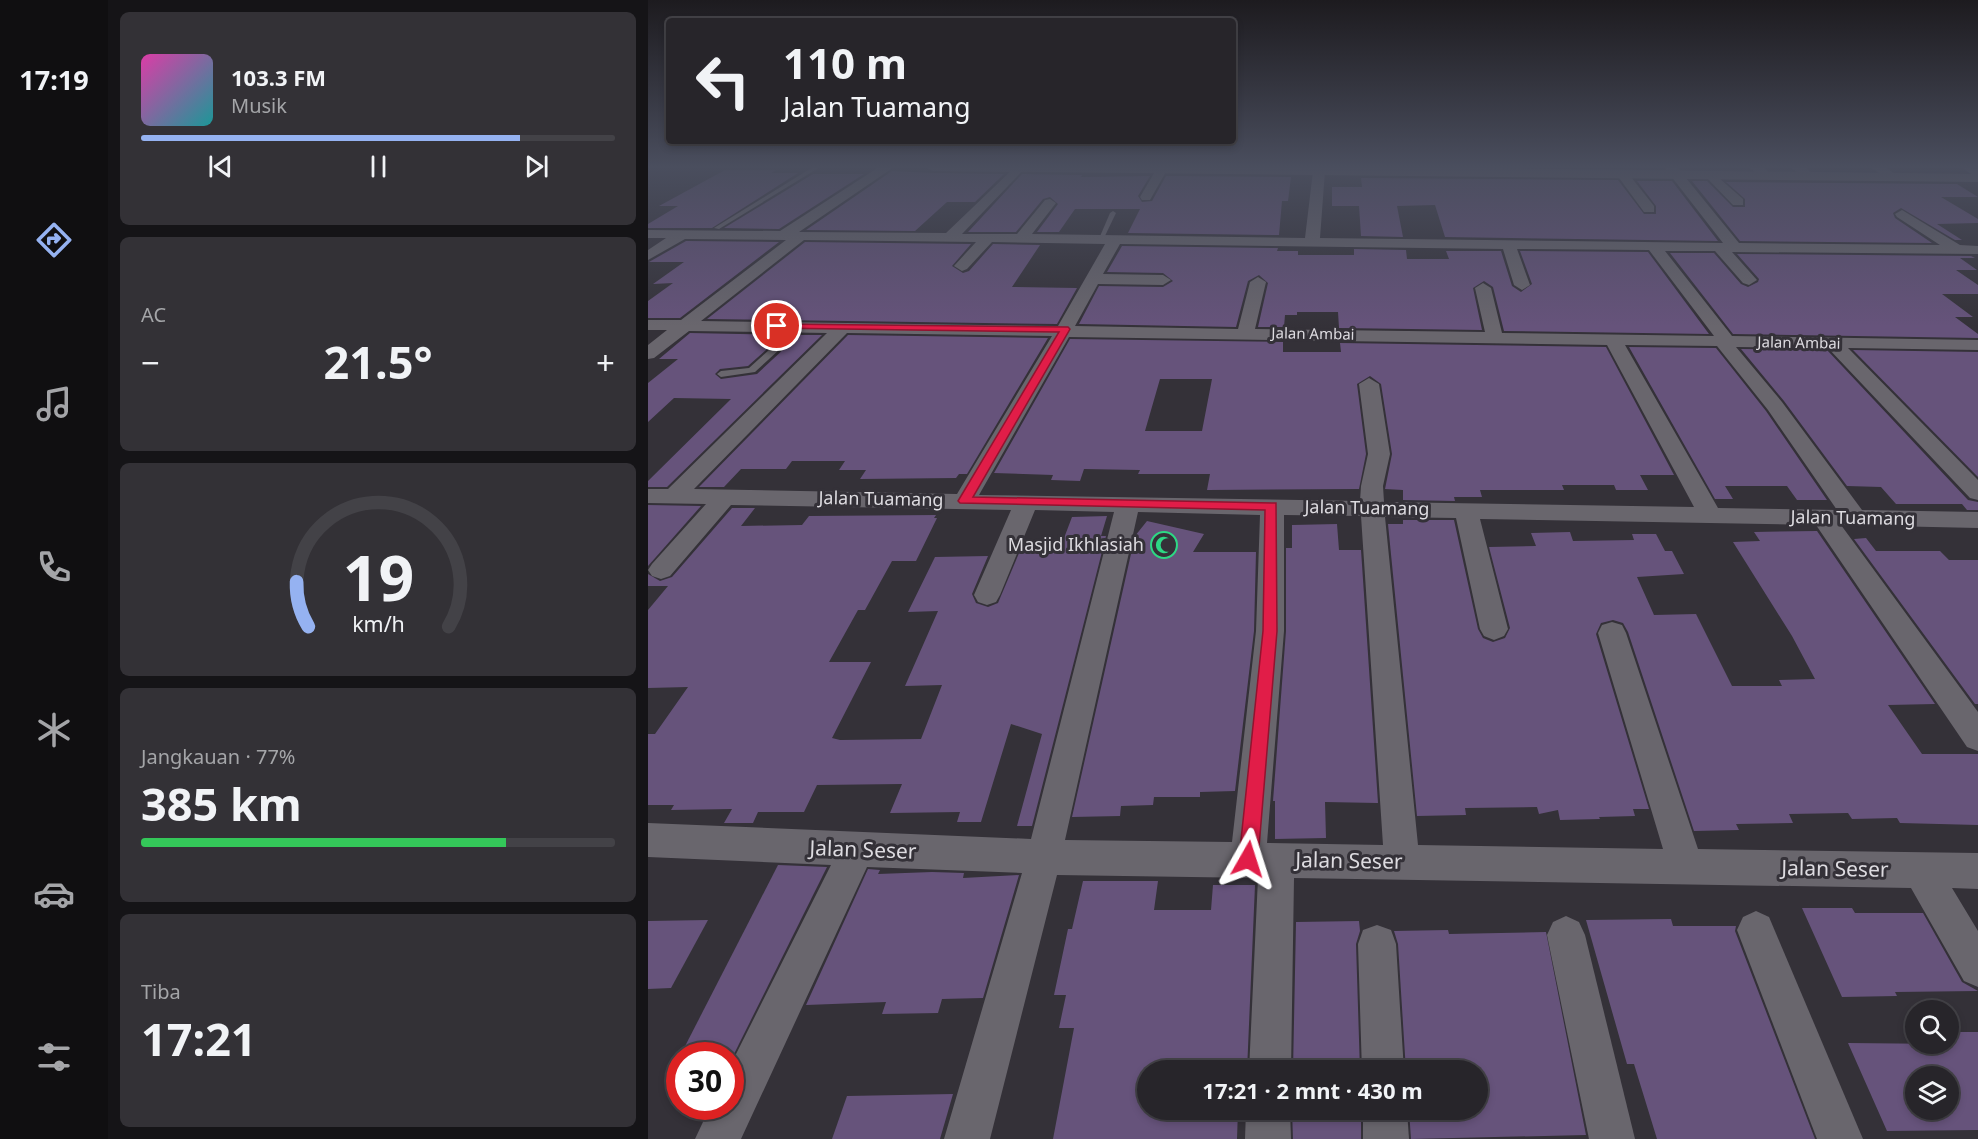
<!DOCTYPE html>
<html lang="id">
<meta charset="utf-8">
<style>
:root{--surface:#27252a;--page:#333136;--text:#f1f3f6;--muted:#a4a5a8;--line:#434247;--accent:#95b2f1}
body{margin:0;font-family:"Noto Sans",sans-serif;background:var(--page);color:var(--text);height:100vh;display:flex;flex-direction:column;font-size:22px;white-space:nowrap}
*{box-sizing:border-box;margin:0}
p{font-size:20px;color:var(--muted)}
.icon{flex:none;width:33px;height:33px;fill:none;stroke:currentColor;stroke-width:2;stroke-linecap:round;stroke-linejoin:round}
.map{position:relative;flex:1;overflow:hidden}
.sheet{display:flex;flex-direction:column;gap:12px;padding:12px;background:#151417;width:540px}
.sheet>*{flex:none}
.hud{position:absolute;left:18px;top:18px;width:570px;height:126px;border-radius:6px;box-shadow:0 3px 9px #0003,0 0 0 2px var(--line);background:#27252a;color:var(--text);overflow:hidden}
.fabs{position:absolute;left:1257px;top:1000px;display:grid;gap:12px}
.fabs a{display:grid;place-items:center;width:54px;height:54px;border-radius:50%;background:var(--surface);box-shadow:0 3px 9px #0003,0 0 0 2px var(--line);font-size:30px}
.speed{position:absolute;left:18px;top:1042px;display:flex;gap:12px;font-size:30px;font-weight:700;text-align:center}
.speed>*{display:grid;place-content:center;width:78px;height:78px;border-radius:50%;background:var(--surface);box-shadow:0 3px 9px #0003,0 0 0 2px var(--line);line-height:1}
.speed .limit{border:9px solid #d22;background:#fff;color:#111}
.pin{position:absolute;display:grid;place-items:center;width:51px;height:51px;color:#fff;margin:-26px;border:3px solid #fff;border-radius:50%;box-shadow:0 2px 6px #0007}
.me{position:absolute;width:66px;margin:-33px;rotate:6deg;stroke-linejoin:round;filter:drop-shadow(0 0 4px #0008)}
.turn{display:flex;align-items:center;gap:21px;height:126px;padding:0 18px;font-size:27px}
.turn .icon{width:78px;height:78px;stroke-width:2.5}
.turn b{display:block;font-size:42px;line-height:51px}
.big{font-size:45px;font-weight:700;line-height:1.1}
.sheet .tile{flex:1;display:flex;flex-direction:column;justify-content:center;gap:9px;min-width:0;padding:0 21px;border-radius:9px;background:var(--page)}
.sheet .dial{align-items:center;gap:0}
.dial svg{height:156px;overflow:visible;fill:none;stroke:var(--line);stroke-width:7;stroke-linecap:round;text-anchor:middle}
.dial text{fill:var(--text);stroke:none}
.song{display:flex;align-items:center;gap:18px}
.cover{width:72px;height:72px;border-radius:9px;background:linear-gradient(135deg,hsl(320 70% 55%),hsl(180 70% 35%))}
.played{height:6px;border-radius:3px;background:linear-gradient(90deg,var(--accent) 80%,var(--line) 80%)}
.keys{display:flex;justify-content:space-around;direction:ltr}
.heat{display:flex;justify-content:space-between;align-items:center;font-size:33px;direction:ltr}
.charge{height:9px;border-radius:4px;background:linear-gradient(90deg,#34c759 77%,var(--line) 0)}
.trip{position:absolute;left:489px;top:1060px;width:351px;height:60px;border-radius:30px;background:var(--surface);box-shadow:0 3px 9px #0003,0 0 0 2px var(--line);font-weight:700;line-height:60px;text-align:center}
main{display:flex;flex:1;min-height:0}
.menu{display:flex;flex-direction:column;width:108px;justify-content:space-around;align-items:center;background:#100f11;color:var(--muted)}
.menu .icon{width:42px;height:42px}
.menu .selected{color:var(--accent)}
.menu b{font-size:27px;color:var(--text)}
.map>svg:first-child{display:block}
</style>
<main>
<nav class="menu">
<b>17:19</b>
<svg class="icon selected" aria-label="directions" viewBox="0 0 24 24"><path d="M12 3l9 9-9 9-9-9zM9 14v-3h6M13 9l2 2-2 2"/></svg>
<svg class="icon" aria-label="music" viewBox="0 0 24 24"><path d="M9 18V5l10-2v13"/><circle cx="6" cy="18" r="3"/><circle cx="16" cy="16" r="3"/></svg>
<svg class="icon" aria-label="phone" viewBox="0 0 24 24"><path d="M5 4h4l2 5-3 2q2 4 5 5l2-3 5 2v4C11 20 4 13 5 4z"/></svg>
<svg class="icon" aria-label="climate" viewBox="0 0 24 24"><path d="M12 3v18M4 7l16 10M4 17L20 7"/></svg>
<svg class="icon" aria-label="car" viewBox="0 0 24 24"><path d="M5 17H2v-5l4-1 3-4h7l3 4 3 1v5h-3M9 17h6M6 11h13"/><circle cx="7" cy="17" r="2"/><circle cx="17" cy="17" r="2"/></svg>
<svg class="icon" aria-label="filters" viewBox="0 0 24 24"><path d="M4 7h16M4 17h16"/><circle cx="9" cy="7" r="2"/><circle cx="15" cy="17" r="2"/></svg>
</nav>
<section class="sheet">
<div class="tile">
<div class="song"><i class="cover"></i><div><b>103.3 FM</b><p>Musik</p></div></div>
<div class="played"></div>
<div class="keys"><svg class="icon" aria-label="previous" viewBox="0 0 24 24"><path d="M18 5L8 12l10 7zM5 5v14"/></svg><svg class="icon" aria-label="pause" viewBox="0 0 24 24"><path d="M8 5v14M16 5v14"/></svg><svg class="icon" aria-label="next" viewBox="0 0 24 24"><path d="M6 5l10 7-10 7zM19 5v14"/></svg></div>
</div>
<div class="tile"><p>AC</p>
<div class="heat"><a>−</a><b class="big">21.5°</b><a>+</a></div>
</div>
<div class="tile dial"><svg viewBox="0 0 100 80">
<path d="M14 69A42 42 0 1 1 86 69"/>
<path d="M14 69A42 42 0 0 1 8 46" stroke="#95b2f1"/>
<text x="50" y="56" font-size="32" font-weight="700">19</text>
<text x="50" y="72" font-size="11">km/h</text>
</svg></div>
<div class="tile"><p>Jangkauan · 77%</p><b class="big">385 km</b><div class="charge"></div></div>
<div class="tile"><p>Tiba</p><b class="big">17:21</b></div>
</section>
<div class="map">
<svg width="1330" height="1139" viewBox="0 0 1330 1139">
<rect width="100%" height="100%" fill="#343138"/>
<g fill="#66537b" fill-rule="evenodd">
<path d="M77,170H128L123,173H150L64,228H0V224L30,206H11Z"/>
<path d="M244,171L285,173L356,174L327,202H299L267,231L158,230Z"/>
<path d="M165,174H216L131,229L76,228Z"/>
<path d="M374,174L434,175L433,177L502,176L490,196L494,202L504,201L518,176L643,177L640,201H634L631,235L480,233L492,209H427L411,232H389L410,204L402,197L395,199L368,232H320Z"/>
<path d="M713,178L970,180L996,214H1008V206L989,181H1024L1070,241L797,237L787,205L749,206L755,237L713,236L711,206H684V187H714Z"/>
<path d="M1044,181H1059L1085,207H1097V199L1078,182L1309,184L1330,197H1293L1330,219V223L1289,224L1314,240H1307L1253,208L1245,213L1247,218L1284,243L1092,241Z"/>
<path d="M38,241L131,242L32,318H0V301L25,283L5,284L36,262H1Z"/>
<path d="M157,242L323,244L304,266L315,273L321,271L345,244L392,245L364,287L429,288L409,324L59,319Z"/>
<path d="M474,246L630,248L629,251H650V255H706V249L758,250L759,259H801L798,251H853L864,286L873,292L884,284L872,251L1000,252L1061,334L856,331L845,287L836,281L825,288L834,330L691,328L690,312H649V315H637L636,327H610L620,283L611,275L600,281L588,327L431,324L451,286L515,287L525,281L515,273L459,272Z"/>
<path d="M1022,253H1066L1093,284L1100,287L1110,282L1111,279L1089,254L1323,256L1327,258H1312L1329,270H1308L1330,285V294H1294L1325,317H1307L1330,334V338L1085,334Z"/>
<path d="M42,333L135,335L100,366L72,369L67,374L73,379L109,374L151,335H174L19,487H0V481L83,399L26,398L0,422V383L30,359H11Z"/>
<path d="M200,335L400,338L319,474H311L308,478L212,479L218,470H191L197,461H144L138,469H93L76,487H51Z"/>
<path d="M422,339L635,342V352H693L692,343L958,347L1026,475H992L1000,490H968L966,485H914L916,490H832L834,497H806L807,501L755,500V490L737,489L744,454L733,384L722,376L709,384L718,454L711,489L559,490L562,474H490L492,470L436,469L432,481L403,480L405,475L346,473ZM512,379H564L554,431H497Z"/>
<path d="M981,347L1068,348L1118,411L1179,500H1149L1139,486H1077L1085,499H1067Z"/>
<path d="M1093,349L1179,350L1320,500L1330,502V510H1319L1314,504H1248L1233,487L1199,486L1136,401Z"/>
<path d="M1205,350L1330,352V477Z"/>
<path d="M0,505L53,506L0,566Z"/>
<path d="M84,508H107L93,526L154,525L161,516L288,515L286,518H289L268,561H244L217,610H210L181,662H223L184,738L192,740L273,739L294,685L257,686L290,611L260,612L287,557L340,556L324,594L328,603L340,607L350,603L374,546H413L424,517L459,516L453,536H458L384,826H369L394,734L363,724L333,822H309L312,812L242,813L254,784L169,785L156,812H110L105,823H76L84,809L23,810L26,805H0V734H7L40,687L0,688V610L20,586H0V574L12,581L24,577Z"/>
<path d="M755,520H806L830,629L835,638L845,642L857,638L862,628L841,547L888,546L883,533L922,532L925,541L986,540L984,534H1008L1017,551H1024L1036,574L989,577L1006,615L1048,614L1084,686H1134L1131,680L1167,679L1144,636L1085,542L1112,541L1106,532L1169,531L1287,704L1240,705L1274,754H1330V825L1252,823L1249,818L1204,819L1200,813L1141,814L1145,823L1088,824L1091,830L1046,831L980,632L975,623L965,620L953,623L948,634L1001,809H985L987,816L951,817L952,819L912,820L910,810L891,814L889,807L817,808L818,815L769,816L740,524H755Z"/>
<path d="M499,521L556,534L545,552H608L606,631L587,791L552,792V797H506L505,805L473,806L472,816L424,817L487,536Z"/>
<path d="M689,524L691,550H713L730,803L677,802L678,838L627,839V801H625L638,631V548H644V525Z"/>
<path d="M1218,538L1228,551H1292L1301,560H1330V704H1327L1206,539Z"/>
<path d="M130,865L179,867L85,1056H32Z"/>
<path d="M220,869L232,870L230,874L284,872L316,873L315,878L371,875L335,998L294,999L290,1013L234,1014L238,1002L158,1005Z"/>
<path d="M435,881H510L506,910H563L565,885H607L599,1071H500V1110H590L589,1139H405L426,1028H411L418,995H406L420,929H424Z"/>
<path d="M1154,908H1204L1207,913H1275L1314,982L1330,991L1247,992L1249,996L1194,997Z"/>
<path d="M1023,919L1025,926H1088L1087,931L1167,1139H1009L986,1064H979L938,920Z"/>
<path d="M60,920L23,988L0,989V921Z"/>
<path d="M711,921L712,931L708,944L712,1071H645L648,922Z"/>
<path d="M800,930L801,934L898,932L938,1135L763,1139L761,1110H834L830,1071H758L750,944L746,931Z"/>
<path d="M1300,1032H1330V1130L1239,1131L1200,1043L1300,1044ZM1268,1077H1300V1110H1268Z"/>
<path d="M305,1094L292,1139H184L199,1096Z"/>
<path d="M644,1110H713V1139H645Z"/>
</g>
<g fill="none" stroke-linecap="round" stroke-linejoin="round">
<g fill="#69666d" fill-rule="evenodd">
<path d="M165,167H172L71,229L66,228Z"/>
<path d="M465,211L468,213L455,240L450,241L462,213Z"/>
<path d="M149,325L156,327L107,372L73,377L69,374L73,371L101,368Z"/>
</g>
<g fill="#69666d" fill-rule="evenodd">
<path d="M231,167H246L151,232L298,233L367,167H378L314,234H369L397,200L402,199L408,203L384,234L657,238L665,171L671,167L677,171L672,238L1075,243L1016,167H1029L1091,243L1292,245L1249,217L1247,214L1254,210L1312,245L1330,246V254L1084,252L1109,280L1101,285L1095,283L1067,251H1017L1084,336L1330,340V350L1200,348L1330,480V500L1322,498L1180,348L1088,347L1134,402L1214,510L1330,512V528L1193,525L1330,712V751L1319,747L1168,525L832,519L860,629L856,636L846,640L836,636L832,629L808,518L737,517L770,845L1015,849L950,633L954,625L964,622L974,625L978,633L1050,849L1330,853V889L1304,888L1330,931V987L1316,981L1263,888L646,878L643,1071H601L610,878L409,875L342,1139H296L374,873L219,867L93,1139H47L62,1107H82V1066L183,865L0,857V823L383,839L466,512L387,510L352,595L348,602L339,605L330,602L326,595L363,510L83,505L22,576L13,579L4,576L0,570L4,564L58,504L0,503V489H20L179,333L41,331L6,358L0,359V345L19,330H0V320H33L138,240L37,239L0,260V250L18,238H0V230L132,231ZM156,240L328,242L306,266L314,271L319,269L344,242L457,244L410,326L53,321ZM472,244L855,249L866,285L874,290L882,285L869,249L1001,250L1066,336L854,333L843,288L835,283L827,288L837,332L607,329L618,282L610,277L602,282L590,329L427,326L450,284L515,285L523,280L515,275L455,274ZM199,333L404,336L309,494L46,489ZM421,337L959,345L1046,507L736,502L735,486L742,454L731,384L721,378L711,384L720,454L713,486L712,501L331,495ZM977,345L1069,346L1120,410L1189,510L1070,508ZM490,512L612,515L608,631L584,842L417,840ZM636,515L713,516L735,845L619,843L636,631Z"/>
<path d="M1101,167H1115L1125,176L1115,179Z"/>
<path d="M1143,167H1157L1168,177L1158,180Z"/>
<path d="M1223,167H1238L1250,177L1240,180Z"/>
<path d="M1312,167L1330,169V178Z"/>
<path d="M509,168L519,170L502,200H494L492,197Z"/>
<path d="M975,171L979,172L1006,206V212H996L969,175Z"/>
<path d="M1064,172L1095,199V205H1085L1060,179L1058,176Z"/>
<path d="M1108,911L1121,917L1215,1139H1169L1089,930L1095,917Z"/>
<path d="M918,916L931,922L937,935L987,1139H941L899,935L905,922Z"/>
<path d="M729,925L743,930L748,944L756,1071H714L710,944L715,930Z"/>
<path d="M598,1110H642L643,1139H597Z"/>
<path d="M715,1110H759L761,1139H715Z"/>
</g>
<path fill="#69666d" fill-rule="evenodd" d="M278,167H743L1330,174V182L285,171Z"/>
</g>
<linearGradient id="sky" x2="0" y2="1"><stop stop-color="#1d1b1f"/><stop offset="0.51" stop-color="#4a4e5e"/><stop offset="1" stop-color="#4a4e5e" stop-opacity="0"/></linearGradient>
<rect width="1330" height="327" fill="url(#sky)"/>
<path fill="#e11d48" stroke="#92132f" stroke-width="1.5" d="M129,324L420,327L422,329L325,497L628,503L629,631L610,859L607,866L600,869L593,866L591,859L615,631L617,510L312,503L310,501L411,332L125,328V324Z"/>
<defs>
<symbol id="mosque-ring" viewBox="-11 -11 22 22"><circle r="9.5" fill="#343138" stroke="#2dd884" stroke-width="1.5"/><path d="M3.5-4.9A6 6 0 1 0 3.5 4.9A5 5 0 1 1 3.5-4.9Z" fill="#2dd884"/></symbol>
</defs>
<g fill-rule="evenodd">
<use href="#mosque-ring" x="501" y="530" width="30" height="30"/>
</g>
<g text-anchor="middle" stroke-width="6" stroke-linejoin="round" paint-order="stroke">
<g font-size="15" fill="#dddbe0" stroke="#343138">
<text transform="translate(665 334) rotate(1)" y="5">Jalan Ambai</text>
<text transform="translate(1151 343) rotate(1)" y="5">Jalan Ambai</text>
</g>
<g font-size="18" fill="#dddbe0" stroke="#343138">
<text transform="translate(233 499) rotate(1)" y="6">Jalan Tuamang</text>
<text transform="translate(719 508) rotate(1)" y="6">Jalan Tuamang</text>
<text transform="translate(1205 518) rotate(1)" y="6">Jalan Tuamang</text>
</g>
<g font-size="18" fill="#dddbe0" stroke="#343138" text-anchor="end">
<text x="496" y="551">Masjid Ikhlasiah</text>
</g>
<g font-size="21" fill="#dddbe0" stroke="#343138">
<text transform="translate(215 850) rotate(2)" y="7">Jalan Seser</text>
<text transform="translate(701 861) rotate(1)" y="7">Jalan Seser</text>
<text transform="translate(1187 869) rotate(1)" y="7">Jalan Seser</text>
</g>
</g>
</svg>
<div class="fabs">
<a><svg class="icon" aria-label="search" viewBox="0 0 24 24"><circle cx="10" cy="10" r="6"/><path d="M15 15l6 6"/></svg></a>
<a><svg class="icon" aria-label="layers" viewBox="0 0 24 24"><path d="M12 4l9 5-9 5-9-5zM3 14l9 5 9-5"/></svg></a>
</div>
<div class="speed"><div class="limit">30</div></div>
<div class="pin" style="left:129px;top:326px;background:#d93025"><svg class="icon" aria-label="arrive" viewBox="0 0 24 24"><path d="M6 21V4h12l-3 4 3 4H6"/></svg></div>
<svg class="me" style="left:600px;top:859px" viewBox="-20 -20 40 40"><path d="M0-17L14 15 0 8-14 15z" fill="#e11d48" stroke="#fff" stroke-width="4"/></svg>
<div class="trip">17:21 · 2 mnt · 430 m</div>
<div class="hud">
<div class="turn"><svg class="icon" aria-label="left" viewBox="0 0 24 24"><path d="M17 20v-9H6M10 6l-5 5 5 5"/></svg><div><b>110 m</b>Jalan Tuamang</div></div>
</div>
</div>
</main>
